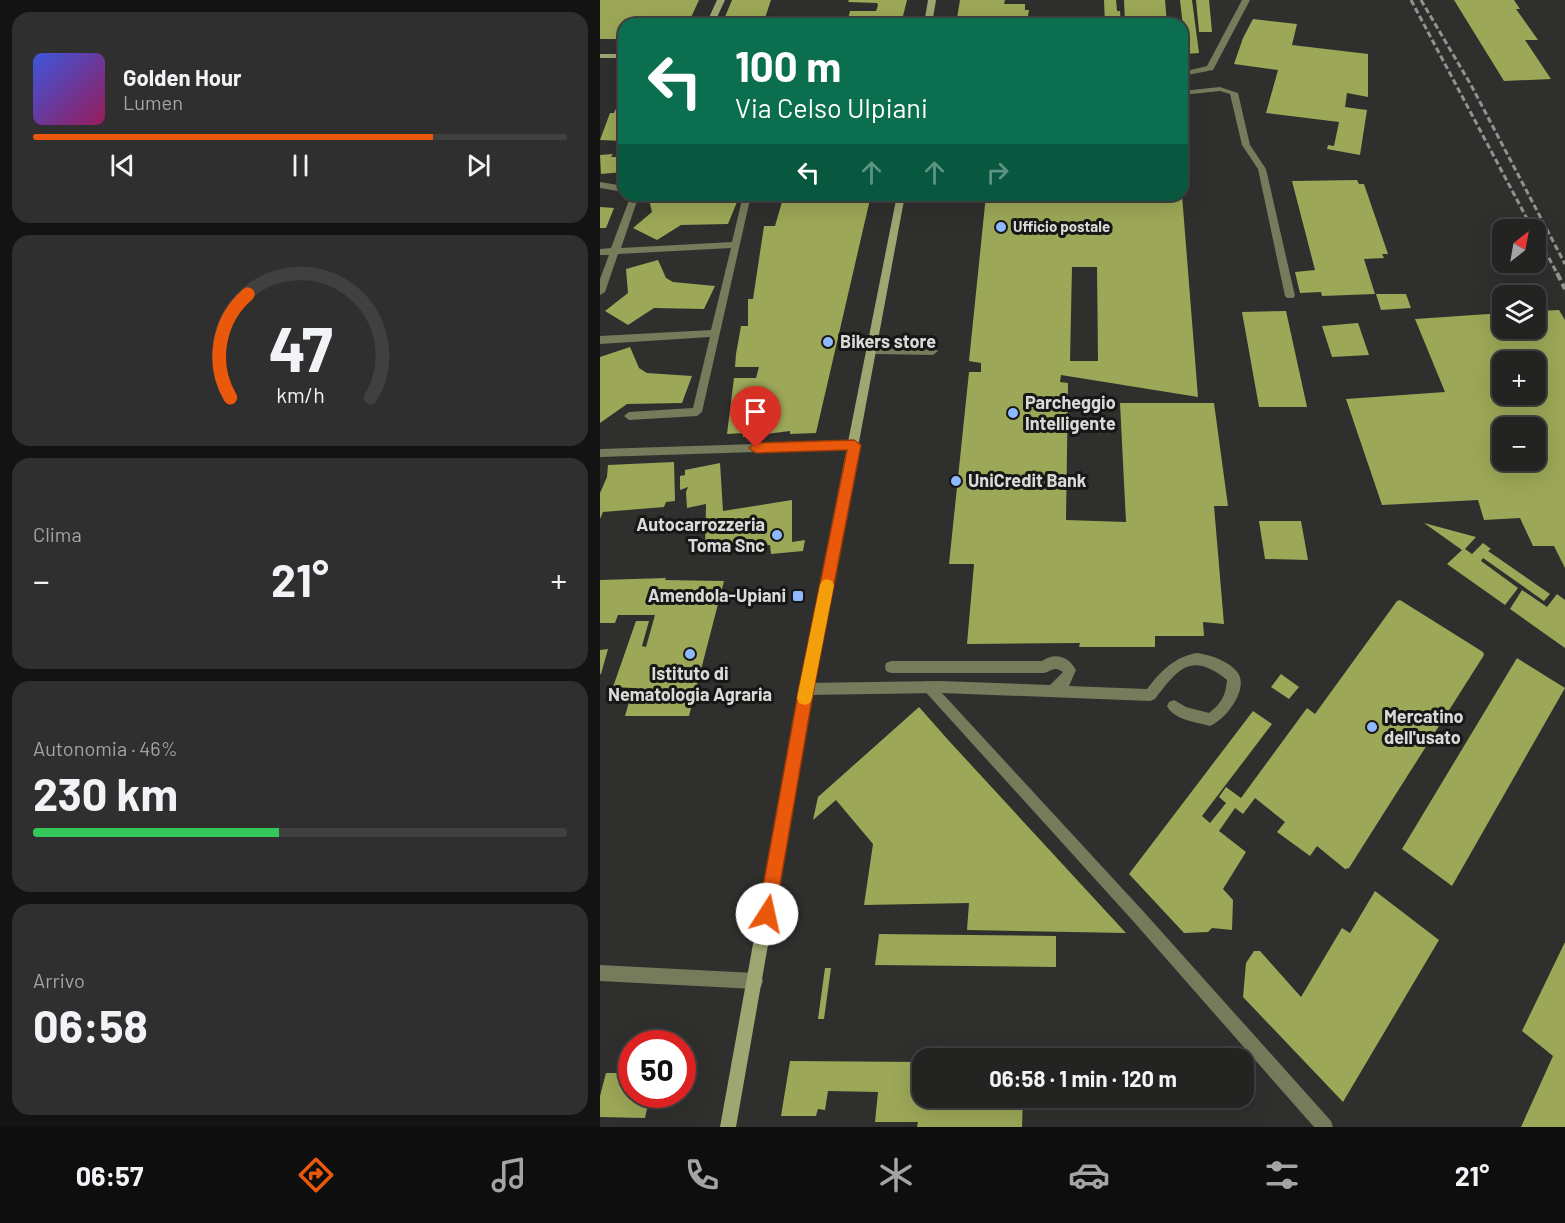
<!DOCTYPE html>
<html lang="it">
<meta charset="utf-8">
<style>
:root{--surface:#232322;--page:#2f2f2f;--text:#f1f3f6;--muted:#a3a4a5;--line:#404040;--accent:#ea580c}
body{margin:0;font-family:Barlow,sans-serif;background:var(--page);color:var(--text);height:100vh;display:flex;flex-direction:column;font-size:22px;white-space:nowrap}
*{box-sizing:border-box;margin:0}
p{font-size:20px;color:var(--muted)}
.icon{flex:none;width:33px;height:33px;fill:none;stroke:currentColor;stroke-width:2;stroke-linecap:round;stroke-linejoin:round}
.map{position:relative;flex:1;overflow:hidden}
.drawer{display:flex;flex-direction:column;gap:12px;padding:12px;background:#131313;width:600px}
.drawer>*{flex:none}
.banner{position:absolute;left:18px;top:18px;width:570px;height:183px;border-radius:18px;box-shadow:0 6px 24px #0002,0 0 0 2px var(--line);background:#0b6e4f;color:#fff;overflow:hidden}
.needle{width:39px;rotate:31deg}
.tools{position:absolute;left:892px;top:219px;display:grid;gap:12px}
.tools a{display:grid;place-items:center;width:54px;height:54px;border-radius:12px;background:var(--surface);box-shadow:0 6px 24px #0002,0 0 0 2px var(--line);font-size:30px}
.speed{position:absolute;left:18px;top:1030px;display:flex;gap:12px;font-size:30px;font-weight:700;text-align:center}
.speed>*{display:grid;place-content:center;width:78px;height:78px;border-radius:50%;background:var(--surface);box-shadow:0 6px 24px #0002,0 0 0 2px var(--line);line-height:1}
.speed .limit{border:9px solid #d22;background:#fff;color:#111}
.pin{position:absolute;display:grid;place-items:center;width:51px;height:51px;color:#fff;margin:-62px -26px;border-radius:50% 50% 50% 0;rotate:-45deg;box-shadow:0 0 6px #0007}
.pin .icon{rotate:45deg}
.me{position:absolute;width:66px;margin:-33px;rotate:10deg;stroke-linejoin:round;filter:drop-shadow(0 0 4px #0008)}
.turn{display:flex;align-items:center;gap:21px;height:126px;padding:0 18px;font-size:27px}
.turn .icon{width:78px;height:78px;stroke-width:2.5}
.turn b{display:block;font-size:42px;line-height:51px}
.lanes{display:flex;align-items:center;height:57px;padding:0 18px;background:#0003;justify-content:center;gap:30px;direction:ltr}
.lanes .off{opacity:.35}
.big{font-size:45px;font-weight:700;line-height:1.1}
.drawer .tile{flex:1;display:flex;flex-direction:column;justify-content:center;gap:9px;min-width:0;padding:0 21px;border-radius:18px;background:var(--page)}
.drawer .dial{align-items:center;gap:0}
.dial svg{height:156px;overflow:visible;fill:none;stroke:var(--line);stroke-width:7;stroke-linecap:round;text-anchor:middle}
.dial text{fill:var(--text);stroke:none}
.song{display:flex;align-items:center;gap:18px}
.cover{width:72px;height:72px;border-radius:9px;background:linear-gradient(135deg,hsl(230 70% 55%),hsl(330 70% 35%))}
.played{height:6px;border-radius:3px;background:linear-gradient(90deg,var(--accent) 75%,var(--line) 75%)}
.keys{display:flex;justify-content:space-around;direction:ltr}
.heat{display:flex;justify-content:space-between;align-items:center;font-size:33px;direction:ltr}
.charge{height:9px;border-radius:4px;background:linear-gradient(90deg,#34c759 46%,var(--line) 0)}
.trip{position:absolute;left:312px;top:1048px;width:342px;height:60px;border-radius:18px;background:var(--surface);box-shadow:0 6px 24px #0002,0 0 0 2px var(--line);font-weight:700;line-height:60px;text-align:center}
.menu{display:flex;height:96px;justify-content:space-around;align-items:center;background:#0e0e0e;color:var(--muted)}
.menu .icon{width:42px;height:42px}
.menu .active{color:var(--accent)}
.menu b{font-size:27px;color:var(--text)}
main{display:flex;flex:1;min-height:0}
.map>svg:first-child{display:block}
</style>
<main>
<section class="drawer">
<div class="tile">
<div class="song"><i class="cover"></i><div><b>Golden Hour</b><p>Lumen</p></div></div>
<div class="played"></div>
<div class="keys"><svg class="icon" aria-label="previous" viewBox="0 0 24 24"><path d="M18 5L8 12l10 7zM5 5v14"/></svg><svg class="icon" aria-label="pause" viewBox="0 0 24 24"><path d="M8 5v14M16 5v14"/></svg><svg class="icon" aria-label="next" viewBox="0 0 24 24"><path d="M6 5l10 7-10 7zM19 5v14"/></svg></div>
</div>
<div class="tile dial"><svg viewBox="0 0 100 80">
<path d="M14 69A42 42 0 1 1 86 69"/>
<path d="M14 69A42 42 0 0 1 23 16" stroke="#ea580c"/>
<text x="50" y="56" font-size="32" font-weight="700">47</text>
<text x="50" y="72" font-size="11">km/h</text>
</svg></div>
<div class="tile"><p>Clima</p>
<div class="heat"><a>−</a><b class="big">21°</b><a>+</a></div>
</div>
<div class="tile"><p>Autonomia · 46%</p><b class="big">230 km</b><div class="charge"></div></div>
<div class="tile"><p>Arrivo</p><b class="big">06:58</b></div>
</section>
<div class="map">
<svg width="965" height="1127" viewBox="0 0 965 1127">
<rect width="100%" height="100%" fill="#2f2f2d"/>
<g fill="#9ca757" fill-rule="evenodd">
<path d="M0,0H99L88,24H24V39H0Z"/>
<path d="M132,0H171L165,18H178L175,24H122Z"/>
<path d="M249,0H307L301,24L247,23L250,11H276L278,5L277,3L248,2Z"/>
<path d="M360,0H405L404,4H425V10H429L428,16L356,24Z"/>
<path d="M504,0H516L517,11H520L521,24H505Z"/>
<path d="M524,0H565L567,24H525Z"/>
<path d="M580,0H592L599,53L586,54Z"/>
<path d="M596,0H609L612,32H599Z"/>
<path d="M854,0H914L920,9H916L938,40H925L951,79L904,81Z"/>
<path d="M653,19L697,24L692,45L768,54V97L747,93L745,107L767,110L760,155L727,149L728,145L734,146L739,122L666,113L678,70L634,64L643,38Z"/>
<path d="M24,91V141L0,140L10,113H14Z"/>
<path d="M582,101H584L590,134H588L589,139H582Z"/>
<path d="M24,153V172L1,174L0,155L13,154L11,157H17L19,154Z"/>
<path d="M757,180L759,184H764L788,254H782L784,258L764,259L775,294L722,296L721,292L700,293L695,272L715,270L692,181Z"/>
<path d="M48,195H87L95,201L137,202L128,224L81,225L57,240L33,228L52,212Z"/>
<path d="M184,195H271L216,433L190,434V431L143,437L144,433L127,434L134,378H156L159,367H135L136,354L141,326H148V299H153L164,226H175Z"/>
<path d="M386,195H582L598,397L461,375L460,382L468,383L466,520L526,522L520,403H614L628,506H614L624,624L603,622L604,636H555V647H479L480,643L367,644L374,564H349L369,372H381V363L369,361ZM472,267H497L498,361H470Z"/>
<path d="M0,207L14,208L6,228H0Z"/>
<path d="M58,260L66,278L73,282L115,286L104,309L54,308L28,325L5,311L28,293L26,269Z"/>
<path d="M776,294H806L811,308L781,310Z"/>
<path d="M959,310L965,320V568L954,546H933L920,518L884,520L878,500L782,505L746,399L845,392L815,319L903,313V328H936V311ZM903,362H936V394H903ZM903,428H936V460H903Z"/>
<path d="M686,311L707,407H659L642,312Z"/>
<path d="M758,323L769,355L732,357L722,326Z"/>
<path d="M30,347L39,368L47,373L92,376L82,403L27,404L0,423V357Z"/>
<path d="M74,462L75,501L66,502L64,507L3,512L0,519V493L7,477L8,465Z"/>
<path d="M120,463L123,511L192,500V542L205,540L203,551L171,554L170,545L105,551L106,504L87,508L86,492L88,487L80,490V476L85,475V470Z"/>
<path d="M659,521H701L708,560L665,559Z"/>
<path d="M824,523L876,537L865,549L872,554L883,543L891,549L888,551L950,594L944,601L883,558L881,561L918,588L905,605L847,564L862,550Z"/>
<path d="M66,578L65,580L124,581L89,716H25L33,688L13,687L36,621H49L42,646L46,647L55,615H18L15,623H0V580Z"/>
<path d="M922,590L947,607L957,594L965,600V648L910,609Z"/>
<path d="M800,600L883,652L884,655L749,868L745,869L717,846L710,856L677,832L685,822L655,798L643,814L635,808L619,831L646,852L623,889L633,900L632,930L612,928L608,932L584,933L529,874L653,711L672,724L602,816L610,823L626,803L619,797L626,787L641,798L707,708L715,714L797,601Z"/>
<path d="M8,649L1,674H0V650Z"/>
<path d="M917,658L965,688L852,886L802,849Z"/>
<path d="M681,674L699,687L689,699L671,687Z"/>
<path d="M319,707L350,742L526,933L367,930L369,903L264,905L273,844L236,800L213,820L218,797Z"/>
<path d="M775,891L839,940L743,1102L643,997L646,963L654,951H660L701,997L742,928L750,933Z"/>
<path d="M279,934L456,936V967L275,965Z"/>
<path d="M965,942V1127H921L953,1056L922,1031Z"/>
<path d="M225,968H231L224,1019H218Z"/>
<path d="M24,1057H32V1095H50L45,1118L0,1117V1096L6,1073H20Z"/>
<path d="M190,1061L322,1062V1098H423L422,1127H317L318,1122H275L278,1092L228,1091L225,1110L218,1109L216,1116H181Z"/>
</g>
<g fill="none" stroke-linecap="round" stroke-linejoin="round">
<g fill="#767b5b" fill-rule="evenodd">
<path d="M642,0H650L613,70L582,76V72L607,66Z"/>
<path d="M620,87L638,93L650,145L666,169L695,296L693,298H687L685,296L658,169L642,145L630,94L620,91L582,95V91Z"/>
<path d="M0,182L24,186V192L0,188Z"/>
<path d="M31,195H39L21,248L132,242L143,195H151L102,412L97,416L29,420L24,416L29,412L93,408L110,337L0,344V336L111,330L131,248L18,254L5,292L0,295V279L9,255H0V249L11,248Z"/>
<path d="M272,346L333,347L338,351L333,355L272,354L267,350Z"/>
<path d="M597,653C611,655 629,661 638,673C649,690 625,720 610,726C596,722 574,720 567,706L569,702L574,700L586,707L609,713C621,704 626,695 627,680C591,651 578,669 555,699L550,701L342,693L543,911L731,1121L733,1127H714L533,921L321,687L323,683L328,681L334,684L339,681L450,685L463,672C455,666 453,670 444,673H291L286,671L285,667L286,663L291,661H442C454,652 469,656 476,670L469,686L547,689C561,671 574,657 597,653Z"/>
<path d="M0,965L155,973L161,975L163,981L161,987L155,989L0,981Z"/>
</g>
<g fill="#767b5b" fill-rule="evenodd">
<path d="M254,441L259,445L254,449L0,457V449Z"/>
<path d="M339,681L344,683L346,687L344,691L339,693L206,695L201,693L199,689L201,685L206,683Z"/>
</g>
<g fill="#9ea672" fill-rule="evenodd">
<path d="M117,0H125L114,24H106Z"/>
<path d="M328,0H336L332,24H324Z"/>
<rect x="0" y="54" width="24" height="4"/>
<path d="M297,195H305L213,689L136,1127H120L199,689Z"/>
</g>
<g stroke="#929291" stroke-width="3" stroke-dasharray="6 3" stroke-linecap="butt">
<path d="M811,0L933,230"/>
<path d="M821,0L871,85L965,264"/>
<path d="M936,234L958,275"/>
</g>
<path stroke="#929291" stroke-width="4" stroke-dasharray="8 4" stroke-linecap="butt" d="M957,273L965,289"/>
</g>
<path fill="#ea580c" stroke="#983908" stroke-width="1.5" d="M254,440L261,445L214,688L175,914L173,920L167,922L161,920L158,914L199,688L247,450L156,453L149,448L156,443Z"/>
<path fill="#f59e0b" d="M227,579L232,581L234,585L212,698L210,703L205,705L199,703L197,698L220,585L222,581Z"/>
<g fill="#90b8fd" stroke="#171716" stroke-width="2">
<circle cx="401" cy="227" r="6"/>
<circle cx="228" cy="342" r="6"/>
<circle cx="413" cy="413" r="6"/>
<circle cx="356" cy="481" r="6"/>
<circle cx="177" cy="535" r="6"/>
<rect x="192" y="590" width="12" height="12" rx="3"/>
<circle cx="90" cy="654" r="6"/>
<circle cx="772" cy="727" r="6"/>
</g>
<g text-anchor="middle" stroke-width="6" stroke-linejoin="round" paint-order="stroke">
<g font-size="15" font-weight="bold" fill="#dadad9" stroke="#171716" text-anchor="start">
<text x="413" y="232">Ufficio postale</text>
</g>
<g font-size="18" font-weight="bold" fill="#dadad9" stroke="#171716" text-anchor="start">
<text x="240" y="348">Bikers store</text>
<text x="425" y="409">Parcheggio<tspan x="425" dy="21">Intelligente</tspan></text>
<text x="368" y="487">UniCredit Bank</text>
<text x="165" y="531" text-anchor="end">Autocarrozzeria<tspan x="165" dy="21">Toma Snc</tspan></text>
<text x="186" y="602" text-anchor="end">Amendola-Upiani</text>
<text x="90" y="680" text-anchor="middle">Istituto di<tspan x="90" dy="21">Nematologia Agraria</tspan></text>
<text x="784" y="723">Mercatino<tspan x="784" dy="21">dell'usato</tspan></text>
</g>
</g>
</svg>
<div class="tools">
<a><svg class="needle" viewBox="-14 -14 28 28"><path d="M0-13l5 13h-10z" fill="#e53935"/><path d="M0 13l5-13h-10z" fill="#a3a4a5"/></svg></a>
<a><svg class="icon" aria-label="layers" viewBox="0 0 24 24"><path d="M12 4l9 5-9 5-9-5zM3 14l9 5 9-5"/></svg></a>
<a>+</a>
<a>−</a>
</div>
<div class="speed"><div class="limit">50</div></div>
<div class="pin" style="left:156px;top:448px;background:#d93025"><svg class="icon" aria-label="arrive" viewBox="0 0 24 24"><path d="M6 21V4h12l-3 4 3 4H6"/></svg></div>
<svg class="me" style="left:167px;top:914px" viewBox="-20 -20 40 40"><circle r="19" fill="#fff"/><path d="M0-13L10 11 0 6-10 11z" fill="#ea580c"/></svg>
<div class="trip">06:58 · 1 min · 120 m</div>
<div class="banner">
<div class="turn"><svg class="icon" aria-label="left" viewBox="0 0 24 24"><path d="M17 20v-9H6M10 6l-5 5 5 5"/></svg><div><b>100 m</b>Via Celso Ulpiani</div></div>
<div class="lanes"><svg class="icon" aria-label="left" viewBox="0 0 24 24"><path d="M17 20v-9H6M10 6l-5 5 5 5"/></svg><svg class="icon off" aria-label="ahead" viewBox="0 0 24 24"><path d="M12 20V5M6 11l6-6 6 6"/></svg><svg class="icon off" aria-label="ahead" viewBox="0 0 24 24"><path d="M12 20V5M6 11l6-6 6 6"/></svg><svg class="icon off" aria-label="right" viewBox="0 0 24 24"><path d="M7 20v-9h11M14 6l5 5-5 5"/></svg></div>
</div>
</div>
</main>
<nav class="menu">
<b>06:57</b>
<svg class="icon active" aria-label="directions" viewBox="0 0 24 24"><path d="M12 3l9 9-9 9-9-9zM9 14v-3h6M13 9l2 2-2 2"/></svg>
<svg class="icon" aria-label="music" viewBox="0 0 24 24"><path d="M9 18V5l10-2v13"/><circle cx="6" cy="18" r="3"/><circle cx="16" cy="16" r="3"/></svg>
<svg class="icon" aria-label="phone" viewBox="0 0 24 24"><path d="M5 4h4l2 5-3 2q2 4 5 5l2-3 5 2v4C11 20 4 13 5 4z"/></svg>
<svg class="icon" aria-label="climate" viewBox="0 0 24 24"><path d="M12 3v18M4 7l16 10M4 17L20 7"/></svg>
<svg class="icon" aria-label="car" viewBox="0 0 24 24"><path d="M5 17H2v-5l4-1 3-4h7l3 4 3 1v5h-3M9 17h6M6 11h13"/><circle cx="7" cy="17" r="2"/><circle cx="17" cy="17" r="2"/></svg>
<svg class="icon" aria-label="filters" viewBox="0 0 24 24"><path d="M4 7h16M4 17h16"/><circle cx="9" cy="7" r="2"/><circle cx="15" cy="17" r="2"/></svg>
<b>21°</b>
</nav>
